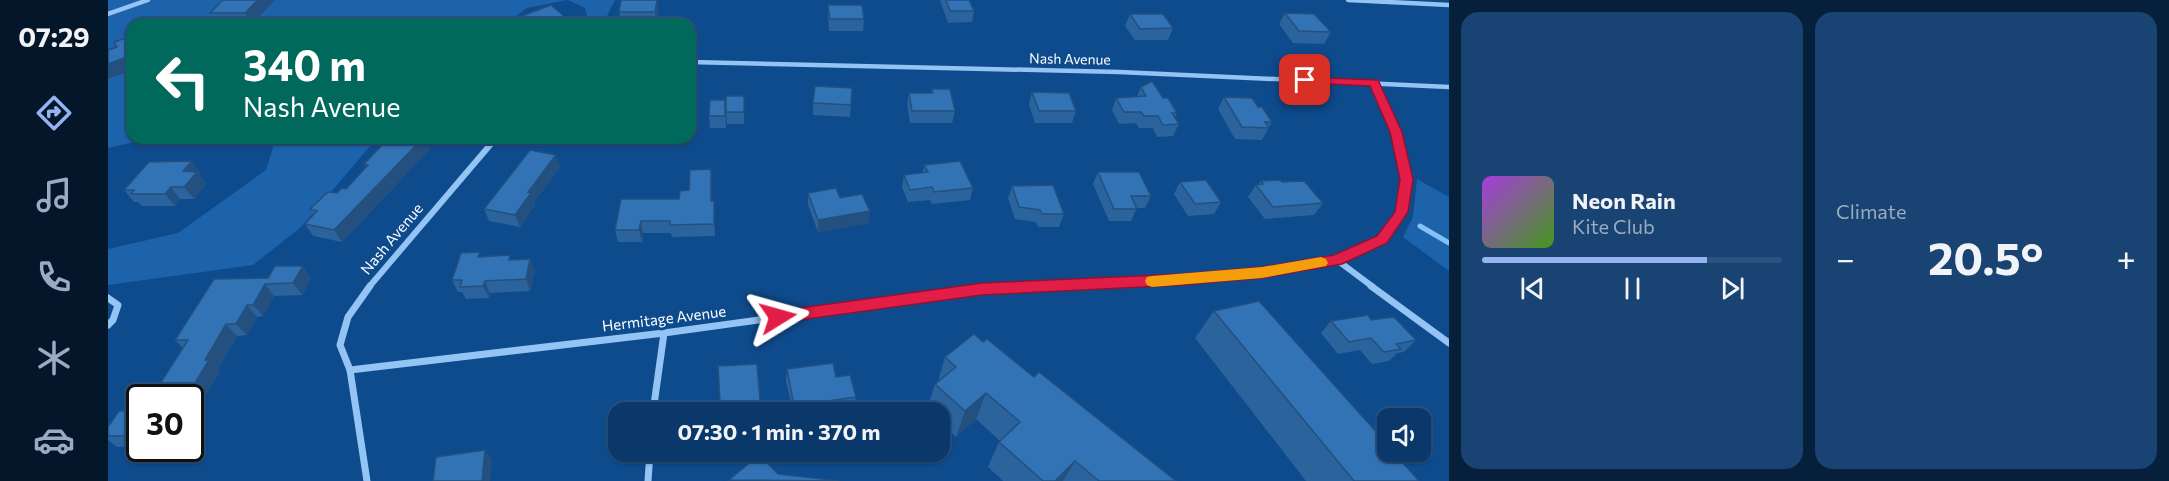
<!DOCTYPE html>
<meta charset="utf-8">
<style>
:root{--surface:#0a386a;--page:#184372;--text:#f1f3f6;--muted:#99acc1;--line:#2a527e;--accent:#95b2f1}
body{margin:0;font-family:Commissioner,sans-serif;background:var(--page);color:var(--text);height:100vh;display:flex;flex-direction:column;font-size:22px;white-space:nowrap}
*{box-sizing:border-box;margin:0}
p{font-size:20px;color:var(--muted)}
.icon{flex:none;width:33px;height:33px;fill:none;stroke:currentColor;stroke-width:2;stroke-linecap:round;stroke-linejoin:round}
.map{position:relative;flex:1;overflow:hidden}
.side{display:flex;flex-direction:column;gap:12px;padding:12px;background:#061f3a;width:720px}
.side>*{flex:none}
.top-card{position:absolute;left:18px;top:18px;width:570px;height:126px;border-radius:18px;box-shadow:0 2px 4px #0004,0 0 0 2px var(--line);background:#00695c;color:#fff;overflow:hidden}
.buttons{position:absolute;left:1269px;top:408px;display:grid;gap:12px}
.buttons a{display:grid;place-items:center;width:54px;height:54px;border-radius:12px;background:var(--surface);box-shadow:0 2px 4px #0004,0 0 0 2px var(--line);font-size:30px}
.speed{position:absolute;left:18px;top:384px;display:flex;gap:12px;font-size:30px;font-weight:700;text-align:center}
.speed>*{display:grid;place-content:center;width:78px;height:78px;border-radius:50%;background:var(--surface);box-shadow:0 2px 4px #0004,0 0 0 2px var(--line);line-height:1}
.speed .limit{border:3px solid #111;border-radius:9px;background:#fff;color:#111}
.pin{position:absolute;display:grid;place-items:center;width:51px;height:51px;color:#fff;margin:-26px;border-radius:12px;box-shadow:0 3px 9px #0006}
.me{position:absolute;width:66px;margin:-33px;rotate:82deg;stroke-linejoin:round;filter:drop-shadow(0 0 4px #0008)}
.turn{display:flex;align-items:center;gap:21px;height:126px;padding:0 18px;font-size:27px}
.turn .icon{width:78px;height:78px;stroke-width:2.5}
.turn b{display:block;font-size:42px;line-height:51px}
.big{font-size:45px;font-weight:700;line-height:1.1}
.side .card{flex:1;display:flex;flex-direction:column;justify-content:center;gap:9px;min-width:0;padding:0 21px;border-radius:18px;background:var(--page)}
.song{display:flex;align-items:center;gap:18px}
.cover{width:72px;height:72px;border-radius:9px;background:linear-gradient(135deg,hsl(280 70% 55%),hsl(100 70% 35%))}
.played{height:6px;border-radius:3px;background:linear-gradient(90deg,var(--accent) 75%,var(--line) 75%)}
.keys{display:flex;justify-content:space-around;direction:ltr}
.heat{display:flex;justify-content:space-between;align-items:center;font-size:33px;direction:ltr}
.side .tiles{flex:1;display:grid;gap:12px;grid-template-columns:repeat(2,1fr)}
.trip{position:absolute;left:500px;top:402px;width:342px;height:60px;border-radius:18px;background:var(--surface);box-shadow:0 2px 4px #0004,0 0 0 2px var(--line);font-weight:700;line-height:60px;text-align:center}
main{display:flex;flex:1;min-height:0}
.tab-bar{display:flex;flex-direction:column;width:108px;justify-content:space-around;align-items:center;background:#04162a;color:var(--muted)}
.tab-bar .icon{width:42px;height:42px}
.tab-bar .on{color:var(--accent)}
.tab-bar b{font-size:27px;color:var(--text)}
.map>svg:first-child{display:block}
</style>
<main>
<nav class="tab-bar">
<b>07:29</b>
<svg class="icon on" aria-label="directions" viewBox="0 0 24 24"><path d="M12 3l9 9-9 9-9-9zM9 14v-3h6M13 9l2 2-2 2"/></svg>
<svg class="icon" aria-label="music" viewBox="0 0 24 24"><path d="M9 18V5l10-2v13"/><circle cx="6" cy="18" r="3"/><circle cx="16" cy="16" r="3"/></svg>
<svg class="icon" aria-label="phone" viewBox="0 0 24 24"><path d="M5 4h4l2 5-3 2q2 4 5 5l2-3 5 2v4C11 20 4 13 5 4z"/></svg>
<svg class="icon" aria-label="climate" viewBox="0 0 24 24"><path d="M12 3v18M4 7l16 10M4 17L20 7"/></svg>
<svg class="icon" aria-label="car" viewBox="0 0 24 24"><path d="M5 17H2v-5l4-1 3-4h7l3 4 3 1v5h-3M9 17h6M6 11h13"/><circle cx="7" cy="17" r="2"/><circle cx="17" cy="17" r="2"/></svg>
</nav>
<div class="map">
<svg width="1341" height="481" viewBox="0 0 1341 481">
<rect width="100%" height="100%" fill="#0e4b8d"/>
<g fill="#1c63ab">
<path d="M0,0H459L419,8L397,24H24V138H31L26,142L0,148Z"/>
<path d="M460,0H507L495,24H479L480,20L477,8Z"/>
<path d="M168,138H269L193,227L145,265L0,285V249L70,233L158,170Z"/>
<path d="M1309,179L1341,197V271L1295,237L1305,217Z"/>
</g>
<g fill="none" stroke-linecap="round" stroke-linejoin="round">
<path stroke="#85c0f8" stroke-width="5" d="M1312,226L1341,243"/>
<g stroke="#94c4f3" stroke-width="4.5">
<path d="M1240,0L1341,5"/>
<path d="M0,14L40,0"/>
<path d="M582,62L1011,72L1341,87"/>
<path d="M1266,83L1287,129"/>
</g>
<g stroke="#94c4f3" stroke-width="6">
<path d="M1229,260L1265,287"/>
<path d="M261,287L388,138"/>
<path d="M918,287L1074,280L1154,272L1229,260L1274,239L1293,212L1298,179L1286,127"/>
</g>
<g stroke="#94c4f3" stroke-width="7">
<path d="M1263,286L1341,343"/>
<path d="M0,298L10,305L5,320L0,325"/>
<path d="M242,370L556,333L874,289L951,286"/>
<path d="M545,412L556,333"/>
<path d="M259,481L242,370L232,345L240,317L262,286"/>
<path d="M540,481L542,452"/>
</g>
</g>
<g fill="#2b639c">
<path d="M115,0H167L145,24H109L102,13Z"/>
<path d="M832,0H861L866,11L864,22L840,23Z"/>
<path d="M720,5L756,19L755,31H721L720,16Z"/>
<path d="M551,8L548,23H513L511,12Z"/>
<path d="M1177,13L1223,32L1216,44L1185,43L1171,24Z"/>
<path d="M1022,14L1065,28L1060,40H1027L1017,26Z"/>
<path d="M1033,87L1069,113L1067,117L1071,124L1065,136L1049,137L1045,128H1031L1028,123L1011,124L1004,110L1008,98L1029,96Z"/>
<path d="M744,88L742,117L705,115V103Z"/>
<path d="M824,89L847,111L844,123H802L799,104L801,93H823Z"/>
<path d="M924,92L968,111L964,123H927L921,104Z"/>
<path d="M1116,97L1150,107L1164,122L1154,140L1127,139L1110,109Z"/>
<path d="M617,100L618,128H602L601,116Z"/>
<path d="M636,108V124H619L618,112Z"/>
<path d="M281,138H317L322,149L234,242L205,236L197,224L205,214L202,209L238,189L258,168L256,164Z"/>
<path d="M816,165L865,188L862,200L824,204L822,200L800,202L794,187L796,175L815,173Z"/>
<path d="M452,167L426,202L427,205L412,227L381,221L376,209Z"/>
<path d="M990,172L1043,196L1037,208H1029L1023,221H1001L985,184Z"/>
<path d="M93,173L91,175L98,184L86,199H72L67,206H34L30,202H26L16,190Z"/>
<path d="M604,181V201H606L607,213V236L564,237L563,233H535L534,242H510L507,230L571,199L581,190Z"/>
<path d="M1153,181L1174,182L1215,203L1206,215L1157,219L1140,197L1148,185L1150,184Z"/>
<path d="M1072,182L1113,202L1106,214L1080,216L1066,194Z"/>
<path d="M904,186L956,214L951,227H930L928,222L907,219L900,198Z"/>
<path d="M700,193L761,223L710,232L700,205Z"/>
<path d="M374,257L404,260L422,259L427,271L422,291L382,293L381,298L358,299L354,292H350L344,280Z"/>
<path d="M203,278L194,295L166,296L155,316L149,317L139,335L129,336L110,369L112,371L82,422V398L75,348L67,340L106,279Z"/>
<path d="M1106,311L1311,481H1198L1087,338Z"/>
<path d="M1263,320L1308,340L1296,352L1289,353L1281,361L1264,364L1252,350L1230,354L1213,333L1223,321Z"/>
<path d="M875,342L926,377L1068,481H895L880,467L891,442L892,441L868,419L848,437L831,421V412H822L819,410L827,384L830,381L837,357Z"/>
<path d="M610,366L653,412H613Z"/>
<path d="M679,369L728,377L748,397L746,408L716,412H685L678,381Z"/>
<path d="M32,410V446L9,447L0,440V427Z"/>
</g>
<g fill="#23507f">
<path d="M150,0H167L144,24L137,13Z"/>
<path d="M549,0H550L551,8L548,23L547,12Z"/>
<path d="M458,18L460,24H442Z"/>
<path d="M24,55V70L0,79V64Z"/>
<path d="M315,138H317L322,149L234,242L226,230Z"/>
<path d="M448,155L452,167L426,202L427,205L412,227L407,215L420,192Z"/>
<path d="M84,161L93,173L91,175L98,184L86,199L76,187L75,171Z"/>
<path d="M603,169L604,181V213L603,201Z"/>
<path d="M63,187L72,199L67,206L57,194Z"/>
<path d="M606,201L607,213V236L606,224Z"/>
<path d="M762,211L761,223L710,232V220Z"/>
<path d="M533,221L535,233L534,242L531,230Z"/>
<path d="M422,259L427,271L422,291L418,279Z"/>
<path d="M195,266L203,278L194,295L185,283Z"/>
<path d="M377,281L382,293L381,298L375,286Z"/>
<path d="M157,284L166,296L155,316L145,305Z"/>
<path d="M139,305L149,317L139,335L128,324Z"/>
<path d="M118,324L129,336L110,369L112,371L82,422V398H78L97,360Z"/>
<path d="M878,393L868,419L848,437L857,411Z"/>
<path d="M32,419V444L21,436Z"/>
<path d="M377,450L384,460L382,481H374Z"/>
<path d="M967,461L955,481H947Z"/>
</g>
<g fill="#3273b5" stroke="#23507f" stroke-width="1.5">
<path d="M115,0H150L137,13H102Z"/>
<path d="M513,0H549L547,12H511Z"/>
<path d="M838,0H861L866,11H842Z"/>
<path d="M443,5L458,18L442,24H418L414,16Z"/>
<path d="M720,5H754L756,19H722Z"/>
<path d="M1177,13L1206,14L1223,32L1191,31Z"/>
<path d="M1022,14H1055L1065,28L1032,29Z"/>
<path d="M24,36V55L0,64V50L9,47L6,42Z"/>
<path d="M1044,81L1055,98H1060L1069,113H1064L1071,124L1055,125L1050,116H1036L1033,112H1016L1008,98L1038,96L1033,87Z"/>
<path d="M707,86L744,88L743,105L705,103Z"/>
<path d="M824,89H842L847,111H804L801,93H825Z"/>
<path d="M924,92L961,93L968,111H931Z"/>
<rect x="618" y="96" width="18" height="16"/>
<path d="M1116,97L1144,98L1150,107H1154L1164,122H1157L1161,128L1134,127Z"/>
<path d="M602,100H617V116H601Z"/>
<path d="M281,138H315L226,230L197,224L209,211L202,209L220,192L229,193L234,188L238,189L260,165L256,164Z"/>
<path d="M422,150L448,155L420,192L423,193L407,215L376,209Z"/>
<path d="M84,161L75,171L89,172L76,187H63L57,194H23L26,190H16L41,162Z"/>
<path d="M852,161L865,188L826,192L824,187L802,190L796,175L820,172L816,165Z"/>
<path d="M603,169V201H606V224L562,225V221H533L531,230H507L513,199H571L572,191L581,190L582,170Z"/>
<path d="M990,172H1031L1043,196H1023L1029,209H1006Z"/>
<path d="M1098,180L1113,202L1087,204L1072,182Z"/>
<path d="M1172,180L1174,182L1196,181L1215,203L1165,207L1148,185L1155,184L1153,181Z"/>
<path d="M945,185L956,214H934L932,210L911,207L904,186Z"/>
<path d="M728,188L732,198L754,194L762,211L710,220L700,193Z"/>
<path d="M372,252L370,257L402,255L401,260L422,259L418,279L377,281L375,286L352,287L354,280H344L353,253Z"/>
<path d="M167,266H195L185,283L157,284L145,305H139L128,324H118L97,360H101L78,398H43L80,340H67L106,279L160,278Z"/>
<path d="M1151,301L1280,445V452H1285L1311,481H1246L1106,311Z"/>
<path d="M1260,315L1263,320L1286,317L1308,340L1288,344L1293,349L1276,352L1263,338L1241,342L1223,321Z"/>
<path d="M866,334L875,342L879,339L926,377L931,372L1068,481H991L967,461L947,481H935L891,442L912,422L878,393L857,411L827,384L848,367L837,357Z"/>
<path d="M725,363L728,377L742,375L748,397L686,406L679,369Z"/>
<path d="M649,364L653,412H620L619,403H612L610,366Z"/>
<path d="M32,410V419L21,436H0V427L11,411Z"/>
<path d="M377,450L374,481H325L328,457Z"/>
<path d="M651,455L670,474L732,481L621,480Z"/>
</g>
<path fill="#e11d48" stroke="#92132f" stroke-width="1.5" d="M1193,77L1270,80L1294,132L1305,179L1300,212L1279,243L1234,264L1154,278L1074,285L874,295L670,323L665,321L663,317L665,313L670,311L874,283L1074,274L1154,267L1226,255L1269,236L1287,212L1292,179L1282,132L1262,86L1197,83L1191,80Z"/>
<path fill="#f59e0b" d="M1213,257L1218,259L1220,263L1218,266L1154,278L1044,287L1039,285L1037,281L1039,277L1044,276L1154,267Z"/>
<g text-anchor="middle" stroke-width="6" stroke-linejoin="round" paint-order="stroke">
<g font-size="14" fill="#fff" stroke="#0e4b8d">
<text transform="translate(962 59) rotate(1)" y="5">Nash Avenue</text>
</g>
<g font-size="15" fill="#fff" stroke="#0e4b8d">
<text transform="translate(284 239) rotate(-50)" y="5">Nash Avenue</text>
<text transform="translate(556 319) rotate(-7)" y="5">Hermitage Avenue</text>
</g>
</g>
</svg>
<div class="buttons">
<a><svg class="icon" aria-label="sound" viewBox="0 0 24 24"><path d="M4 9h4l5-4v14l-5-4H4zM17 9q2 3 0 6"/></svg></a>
</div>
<div class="speed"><div class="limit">30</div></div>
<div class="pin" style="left:1197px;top:80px;background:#d93025"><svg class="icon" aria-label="arrive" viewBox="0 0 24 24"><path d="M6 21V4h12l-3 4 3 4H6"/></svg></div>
<svg class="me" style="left:670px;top:317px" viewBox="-20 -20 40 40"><path d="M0-17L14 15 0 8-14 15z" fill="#e11d48" stroke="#fff" stroke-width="4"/></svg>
<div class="trip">07:30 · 1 min · 370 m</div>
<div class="top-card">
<div class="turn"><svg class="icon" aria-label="left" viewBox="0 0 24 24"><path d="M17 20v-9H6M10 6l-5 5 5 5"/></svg><div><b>340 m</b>Nash Avenue</div></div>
</div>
</div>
<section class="side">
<div class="tiles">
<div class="card">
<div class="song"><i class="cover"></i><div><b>Neon Rain</b><p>Kite Club</p></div></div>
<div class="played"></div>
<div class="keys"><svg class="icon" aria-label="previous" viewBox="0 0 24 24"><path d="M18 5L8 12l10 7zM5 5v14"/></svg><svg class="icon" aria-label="pause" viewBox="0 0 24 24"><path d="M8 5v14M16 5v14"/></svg><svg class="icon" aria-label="next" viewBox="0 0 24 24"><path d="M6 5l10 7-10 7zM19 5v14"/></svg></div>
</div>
<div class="card"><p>Climate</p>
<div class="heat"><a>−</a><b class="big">20.5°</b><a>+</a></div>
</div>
</div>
</section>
</main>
